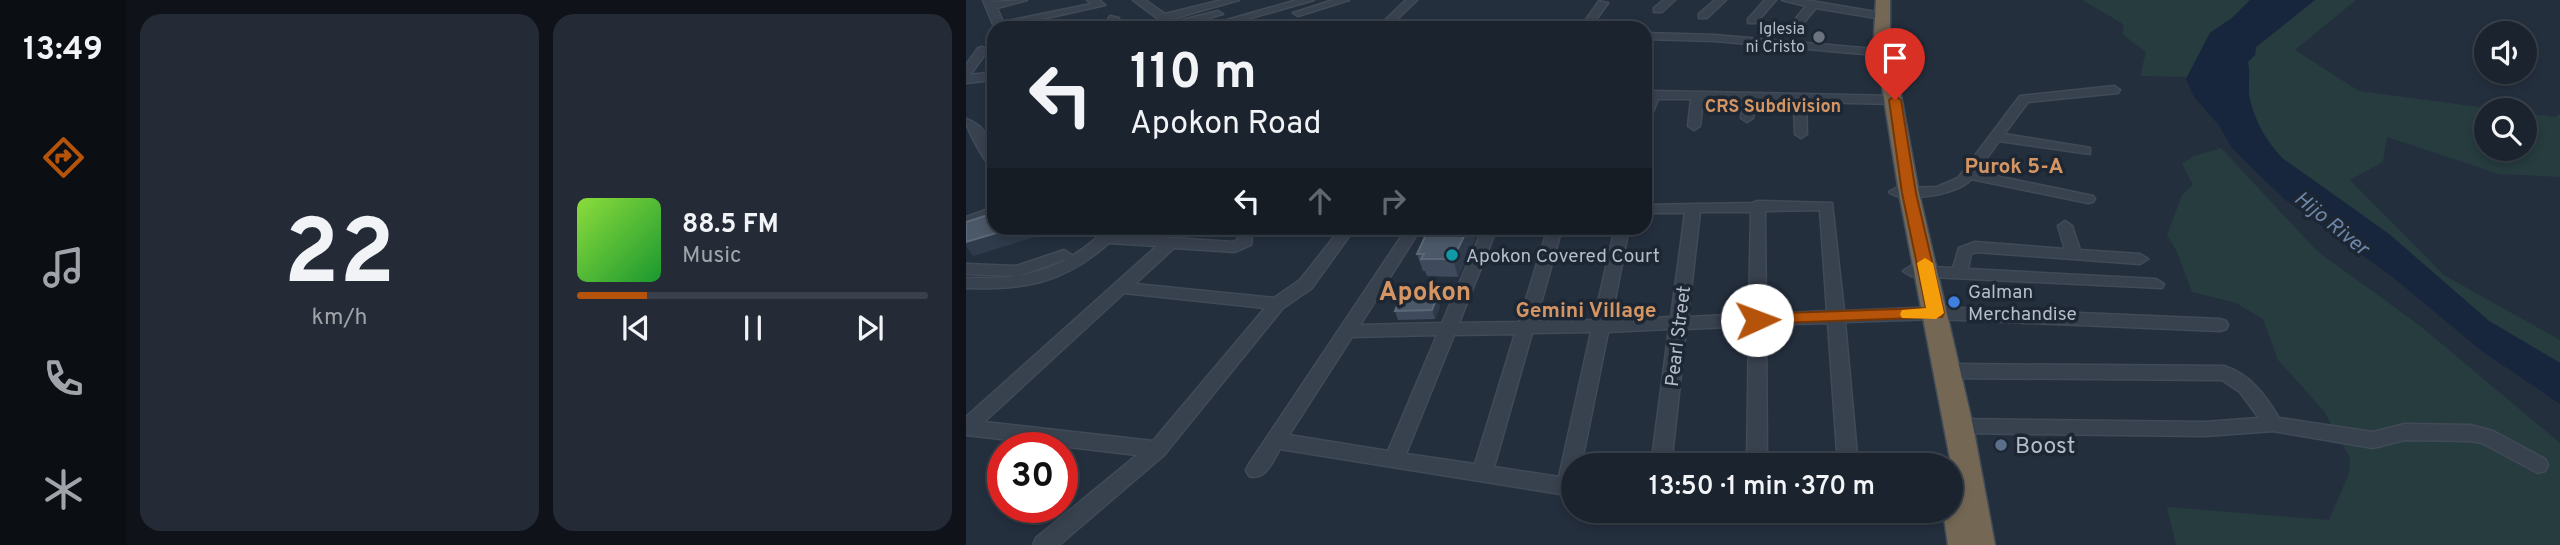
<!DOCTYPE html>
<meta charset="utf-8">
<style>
:root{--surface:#1b232e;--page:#242b36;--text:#f1f3f6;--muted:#a0a4aa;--line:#39404a;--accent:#b45309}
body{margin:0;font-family:Overpass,sans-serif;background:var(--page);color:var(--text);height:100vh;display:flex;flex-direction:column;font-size:26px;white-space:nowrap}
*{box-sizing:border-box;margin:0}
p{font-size:23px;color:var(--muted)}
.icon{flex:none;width:38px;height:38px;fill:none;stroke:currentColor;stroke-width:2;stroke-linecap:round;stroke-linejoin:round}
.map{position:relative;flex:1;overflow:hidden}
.details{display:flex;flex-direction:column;gap:14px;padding:14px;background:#0f1319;width:840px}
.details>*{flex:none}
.hud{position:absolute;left:21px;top:21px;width:665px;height:214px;border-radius:21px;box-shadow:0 4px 10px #0003,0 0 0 2px var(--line);background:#1b232e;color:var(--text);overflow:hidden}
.controls{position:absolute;left:1508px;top:21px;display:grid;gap:14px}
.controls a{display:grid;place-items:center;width:63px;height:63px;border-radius:50%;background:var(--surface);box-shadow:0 4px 10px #0003,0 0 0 2px var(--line);font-size:35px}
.speed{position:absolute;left:21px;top:432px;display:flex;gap:14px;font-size:35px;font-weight:700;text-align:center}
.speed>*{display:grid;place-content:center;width:91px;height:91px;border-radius:50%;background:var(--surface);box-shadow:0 4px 10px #0003,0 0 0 2px var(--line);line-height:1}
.speed .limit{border:10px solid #d22;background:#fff;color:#111}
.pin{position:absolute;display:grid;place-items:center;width:60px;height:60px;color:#fff;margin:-72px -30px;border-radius:50% 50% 50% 0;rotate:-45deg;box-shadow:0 0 7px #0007}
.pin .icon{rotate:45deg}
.me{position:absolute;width:77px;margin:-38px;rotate:88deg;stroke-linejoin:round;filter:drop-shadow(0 0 5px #0008)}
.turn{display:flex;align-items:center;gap:24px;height:147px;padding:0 28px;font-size:32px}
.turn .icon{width:91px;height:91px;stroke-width:2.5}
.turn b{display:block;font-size:49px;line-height:60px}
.lanes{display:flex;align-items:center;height:66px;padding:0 28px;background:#0003;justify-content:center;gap:35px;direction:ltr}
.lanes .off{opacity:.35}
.details .card{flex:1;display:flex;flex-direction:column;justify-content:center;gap:10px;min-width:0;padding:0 24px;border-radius:21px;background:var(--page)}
.details .dial{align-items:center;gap:0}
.dial b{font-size:91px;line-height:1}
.song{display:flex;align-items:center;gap:21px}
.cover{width:84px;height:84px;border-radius:10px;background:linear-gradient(135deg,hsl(90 70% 55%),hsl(130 70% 35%))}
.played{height:7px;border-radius:4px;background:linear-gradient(90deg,var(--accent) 20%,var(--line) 20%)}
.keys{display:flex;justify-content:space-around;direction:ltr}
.details .tiles{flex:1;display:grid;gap:14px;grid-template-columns:repeat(2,1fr)}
.trip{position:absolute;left:595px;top:453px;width:402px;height:70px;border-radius:35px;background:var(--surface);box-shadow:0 4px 10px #0003,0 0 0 2px var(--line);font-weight:600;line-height:70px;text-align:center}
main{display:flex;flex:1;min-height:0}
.tabs{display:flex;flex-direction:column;width:126px;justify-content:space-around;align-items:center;background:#0b0e12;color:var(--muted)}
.tabs .icon{width:49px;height:49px}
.tabs .selected{color:var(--accent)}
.tabs b{font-size:32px;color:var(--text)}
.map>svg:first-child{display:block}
</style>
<main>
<nav class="tabs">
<b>13:49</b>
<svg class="icon selected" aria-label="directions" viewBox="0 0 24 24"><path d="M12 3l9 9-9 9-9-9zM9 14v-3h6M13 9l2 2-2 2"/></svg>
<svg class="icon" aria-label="music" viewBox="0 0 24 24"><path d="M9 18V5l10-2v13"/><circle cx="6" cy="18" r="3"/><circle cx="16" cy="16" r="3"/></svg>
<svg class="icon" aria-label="phone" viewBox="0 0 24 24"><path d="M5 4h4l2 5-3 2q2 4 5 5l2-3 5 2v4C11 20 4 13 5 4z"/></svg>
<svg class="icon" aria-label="climate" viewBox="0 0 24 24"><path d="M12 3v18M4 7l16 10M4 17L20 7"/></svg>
</nav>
<section class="details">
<div class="tiles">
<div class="card dial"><b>22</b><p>km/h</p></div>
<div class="card">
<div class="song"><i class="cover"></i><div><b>88.5 FM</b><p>Music</p></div></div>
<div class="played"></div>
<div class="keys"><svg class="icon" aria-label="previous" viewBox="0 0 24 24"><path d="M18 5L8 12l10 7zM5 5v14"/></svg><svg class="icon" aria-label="pause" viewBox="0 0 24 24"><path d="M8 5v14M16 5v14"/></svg><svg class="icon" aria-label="next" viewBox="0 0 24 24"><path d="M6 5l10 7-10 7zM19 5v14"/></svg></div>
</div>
</div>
</section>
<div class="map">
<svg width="1594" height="545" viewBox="0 0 1594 545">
<rect width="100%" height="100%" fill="#242f3e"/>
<g fill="#263c3f">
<path d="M1116,0H1284L1266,18L1244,33L1221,77L1174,76L1180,52L1156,34L1158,26L1154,22Z"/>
<path d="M1349,0H1390L1329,50L1393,91L1536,110H1521V149H1559V113L1590,117L1594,113V177L1533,174L1421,137L1417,162L1384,180L1478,275L1594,340V363L1523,321L1423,234L1316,158C1301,142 1289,122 1284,100C1281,87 1285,75 1281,62L1289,55L1290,47Z"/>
<path d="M1255,148L1351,251L1453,325L1594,443V545H1210L1201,507L1363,520L1383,473L1384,458L1358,411L1312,360L1297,319L1270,303L1226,292L1211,252L1201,235L1216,195L1227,185L1216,164L1228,156Z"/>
</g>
<path fill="#17263c" d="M1284,0H1349L1290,47L1289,55L1282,62C1285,75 1281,87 1284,100C1289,122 1301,142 1316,158L1423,234L1523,321L1594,363V404L1517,352L1429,279L1317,198L1266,148L1252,124L1228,97L1220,79L1244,33L1266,18Z"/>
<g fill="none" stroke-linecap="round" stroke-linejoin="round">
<defs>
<g id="minor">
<path d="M17,0H27L28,2L61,0L31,8L37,22L125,4L121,0H133L139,5L36,28L27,24Z"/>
<path d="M167,0H179L199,14L256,0H273L206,19L208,22L252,11L257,14L208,28L203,27Z"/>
<path d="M331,0H348L250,28H233Z"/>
<path d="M367,0H383L332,16L327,13Z"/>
<path d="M440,0H451L422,28H411Z"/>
<path d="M698,0H709L696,12H688V8Z"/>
<path d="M749,0H760L741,18H733V14Z"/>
<path d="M799,0H810L790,23H782V19Z"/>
<path d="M816,0H839L916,13L921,16L916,19L850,8L833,28L829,29L824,26L840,6Z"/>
<path d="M633,1L642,3L624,28H614Z"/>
<path d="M144,16L153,18L146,28H136Z"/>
<path d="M679,33L749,35L920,50L926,53L920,56L749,41L679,39Z"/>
<path d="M16,47L22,50L4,75L28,72V80L0,83V65L12,48Z"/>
<path d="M1148,86L1154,90L1152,93L1062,102L1038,134L1119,147L1124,148V154L1033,141L1011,172L1127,196L1129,199L1127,202L1122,203L1005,179C994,194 937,204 923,192L930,188L971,187L992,178L1054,96Z"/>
<path d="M687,91L929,96L935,100L929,104L840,102L841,134L835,138L829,134L828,102L790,101L787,118L781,122L775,118L777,101L737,100L734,126L728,130L722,126L725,99H692L685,117L679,121V100L683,92Z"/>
<path d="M0,119C21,125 28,148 28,168C19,165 0,128 0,119Z"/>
<path d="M792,201L866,203L878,311L970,307L1254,319L1260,321L1262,325L1260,329L1254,331L970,319L879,322L892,466H872L862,323L800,325L801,466H781L783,326L720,329L705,466H685L703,329L642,332L615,466H607V496L314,449C306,462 300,481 283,476L280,470L283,464L441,228H455L394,325L476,323L517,228H531L493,323L553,322L582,228H596L570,321L628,320L649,228H663L645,320L705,317L719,213H679V205L786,203ZM854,210L861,311L800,314L799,211ZM734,212H785L783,314L722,317ZM625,332L593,477L528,467L566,333ZM549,334L509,464L440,454L488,335ZM471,335L422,451L323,435L386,337Z"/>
<path d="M28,207V216L0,227V217Z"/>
<path d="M1099,221L1106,226L1114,250L1174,254L1182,259L1174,264L1010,252L1005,254L1002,269L1190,279L1198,284L1196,288L945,276L937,271L945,266L987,268L993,248L1009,242L1099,249L1092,226Z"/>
<path d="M129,228H143L146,234L267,242L272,240L271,231L273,228H287L285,245L269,252L208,248L169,284L308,298L334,280L375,228H389L346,288L317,308L198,455L93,545H67L70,538L171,455L0,435V417L191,246L143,243C98,283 59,290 0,288V278C56,279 89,274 132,237ZM158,293L299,308L187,441L18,422Z"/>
<path d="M98,250L106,255L103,258L51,276L0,274V264L50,266Z"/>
<path d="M981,364L1258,366C1285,375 1299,395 1313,418L1407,432L1439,424L1504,425L1527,431L1579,459L1582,465L1579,471L1572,473L1516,443L1504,441L1439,440L1407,448L1307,431L1239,436L993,433L986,431L984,426L986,421L993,419L1239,422L1293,418L1274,392L1256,380L981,378L975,376L972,371L975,366Z"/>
</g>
<path id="highway" d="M910,0H924V36L953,193L1007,426L1029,545H982L977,511H985L986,469L933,193L908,36Z"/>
</defs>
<use href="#minor" stroke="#414a57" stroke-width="3"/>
<use href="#highway" stroke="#434c59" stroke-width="3"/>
<use href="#minor" fill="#38414e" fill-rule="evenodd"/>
<use href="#highway" fill="#746855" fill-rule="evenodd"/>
</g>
<g fill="#3f4b5c">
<path d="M510,234L509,239L492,277L461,276L459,271H457L451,254Z"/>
<path d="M474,306L469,319L432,320L429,311Z"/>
</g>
<g fill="#2f3b4b">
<path d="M47,228H68L69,237L7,256L0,246V242Z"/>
<path d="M502,228H508L510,234L509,239L492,277L487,259Z"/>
<path d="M471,297L474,306L469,319L466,310Z"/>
</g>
<g fill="#4b5868" stroke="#5c6777" stroke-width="2">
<path d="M28,213V228H47L0,242V222Z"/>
<path d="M463,228H502L487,259H455L458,254H451Z"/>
<path d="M471,297L466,310L429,311L434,298Z"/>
</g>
<path fill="#b45309" stroke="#753606" stroke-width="2" d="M929,96L935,100L950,193L978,313L976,317L785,324L782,320L791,314L960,308L936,193L923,100Z"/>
<path fill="#f59e0b" d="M959,258L967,263L978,313L970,319L936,318L934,314L936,310L960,308L951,263Z"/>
<circle fill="#6b7280" stroke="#1d2633" stroke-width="2.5" cx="853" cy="37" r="7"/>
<circle fill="#0f9aa8" stroke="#1d2633" stroke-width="2.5" cx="486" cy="255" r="7"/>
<circle fill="#3f7fe0" stroke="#1d2633" stroke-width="2.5" cx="988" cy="302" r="7"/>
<circle fill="#5c6f8a" stroke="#1d2633" stroke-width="2.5" cx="1035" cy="445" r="7"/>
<g text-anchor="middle" stroke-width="7" stroke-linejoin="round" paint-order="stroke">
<g font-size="16" fill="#b4bcc9" stroke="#1d2633" text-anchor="end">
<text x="839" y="34">Iglesia<tspan x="839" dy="18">ni Cristo</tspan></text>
</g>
<g font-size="18" font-weight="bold" fill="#d59563" stroke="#1d2633">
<text x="807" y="112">CRS Subdivision</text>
</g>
<g font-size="19" fill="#b4bcc9" stroke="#1d2633" text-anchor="start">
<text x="500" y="262">Apokon Covered Court</text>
<text x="1002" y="298">Galman<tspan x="1002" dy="22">Merchandise</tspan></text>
</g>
<g font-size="19" fill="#b4bcc9" stroke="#1d2633">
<text transform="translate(711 336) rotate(-83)" y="7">Pearl Street</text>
</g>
<g font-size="21" font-weight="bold" fill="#d59563" stroke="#1d2633">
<text x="1048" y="173">Purok 5-A</text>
<text x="620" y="317">Gemini Village</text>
</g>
<g font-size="21" font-style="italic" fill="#6d86a8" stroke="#1d2633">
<text transform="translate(1366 223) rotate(39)" y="7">Hijo River</text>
</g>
<g font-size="23" fill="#b4bcc9" stroke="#1d2633" text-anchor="start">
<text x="1049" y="453">Boost</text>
</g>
<g font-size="26" font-weight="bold" fill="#d59563" stroke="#1d2633">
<text x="459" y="300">Apokon</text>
</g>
</g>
</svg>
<div class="controls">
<a><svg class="icon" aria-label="sound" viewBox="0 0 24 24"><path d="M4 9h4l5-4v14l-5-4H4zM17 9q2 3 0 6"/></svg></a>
<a><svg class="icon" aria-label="search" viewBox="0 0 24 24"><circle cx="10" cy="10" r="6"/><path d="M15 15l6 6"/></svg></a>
</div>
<div class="speed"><div class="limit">30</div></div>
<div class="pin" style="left:929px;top:100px;background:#d93025"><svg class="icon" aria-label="arrive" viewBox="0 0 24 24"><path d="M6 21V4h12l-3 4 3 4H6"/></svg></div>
<svg class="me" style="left:791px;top:320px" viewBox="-20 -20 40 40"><circle r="19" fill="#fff"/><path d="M0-13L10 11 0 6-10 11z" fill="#b45309"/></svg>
<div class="trip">13:50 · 1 min · 370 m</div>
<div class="hud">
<div class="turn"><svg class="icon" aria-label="left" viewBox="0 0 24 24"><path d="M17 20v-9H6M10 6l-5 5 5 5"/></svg><div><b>110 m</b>Apokon Road</div></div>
<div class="lanes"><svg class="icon" aria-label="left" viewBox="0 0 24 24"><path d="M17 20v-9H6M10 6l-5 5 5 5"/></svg><svg class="icon off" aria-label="ahead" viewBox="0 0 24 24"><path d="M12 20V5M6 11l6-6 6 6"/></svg><svg class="icon off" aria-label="right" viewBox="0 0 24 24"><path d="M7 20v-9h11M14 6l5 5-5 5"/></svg></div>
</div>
</div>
</main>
